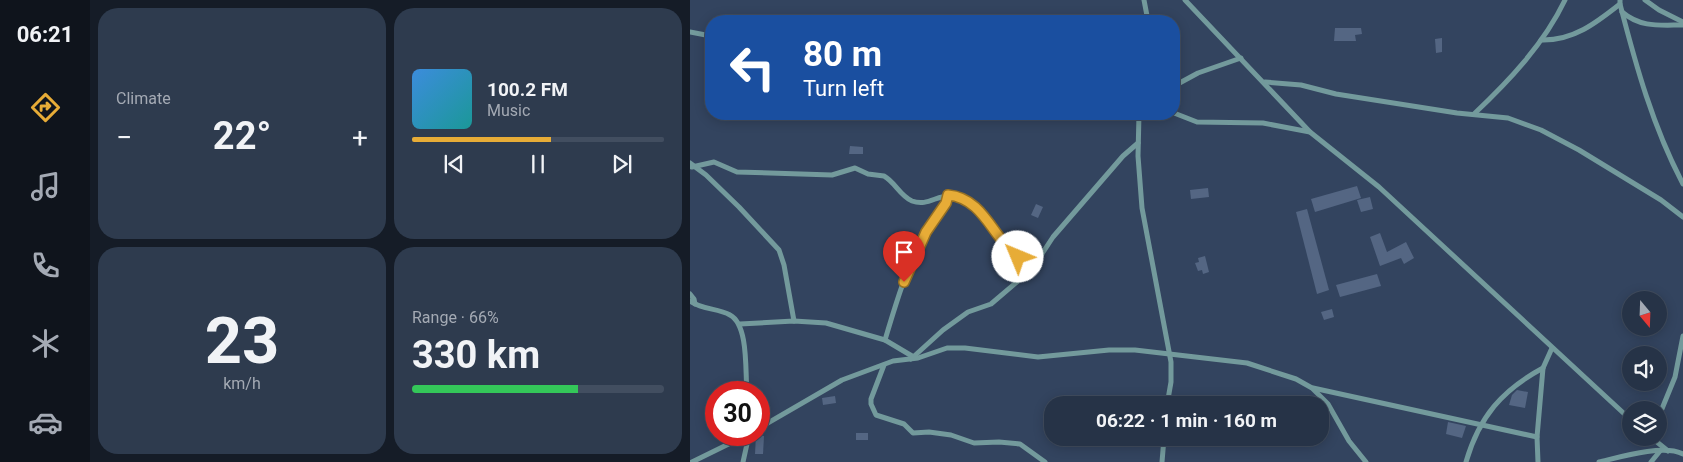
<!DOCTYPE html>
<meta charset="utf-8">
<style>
:root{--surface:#263347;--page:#2e3b4e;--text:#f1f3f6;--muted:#a4aab4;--line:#424e60;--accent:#e7ac37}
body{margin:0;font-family:Roboto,sans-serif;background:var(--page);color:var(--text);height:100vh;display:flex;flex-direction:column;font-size:19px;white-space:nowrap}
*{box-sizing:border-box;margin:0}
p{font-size:16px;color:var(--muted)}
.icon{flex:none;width:28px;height:28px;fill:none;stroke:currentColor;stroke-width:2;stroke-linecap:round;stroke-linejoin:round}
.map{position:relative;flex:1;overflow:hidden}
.drawer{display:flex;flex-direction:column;gap:8px;padding:8px;background:#151c27;width:600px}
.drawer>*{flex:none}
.guide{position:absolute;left:15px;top:15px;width:475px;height:105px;border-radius:20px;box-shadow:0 2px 12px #0003,0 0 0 1px var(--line);background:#1a4fa0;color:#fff;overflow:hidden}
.needle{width:32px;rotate:161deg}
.controls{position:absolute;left:932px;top:291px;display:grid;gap:10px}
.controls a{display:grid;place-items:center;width:45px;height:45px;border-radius:50%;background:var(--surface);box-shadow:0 2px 12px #0003,0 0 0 1px var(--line);font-size:25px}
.speed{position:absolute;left:15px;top:381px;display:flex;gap:10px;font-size:25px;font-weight:700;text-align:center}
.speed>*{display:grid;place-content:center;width:65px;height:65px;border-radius:50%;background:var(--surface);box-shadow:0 2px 12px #0003,0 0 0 1px var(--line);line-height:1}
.speed .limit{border:8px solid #d22;background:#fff;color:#111}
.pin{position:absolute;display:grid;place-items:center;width:42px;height:42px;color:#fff;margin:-51px -21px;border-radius:50% 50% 50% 0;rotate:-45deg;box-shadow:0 0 5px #0007}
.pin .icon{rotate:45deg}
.me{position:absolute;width:55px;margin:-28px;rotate:315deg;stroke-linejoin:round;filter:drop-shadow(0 0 4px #0008)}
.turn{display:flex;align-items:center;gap:18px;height:105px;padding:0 15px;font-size:22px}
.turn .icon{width:65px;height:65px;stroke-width:2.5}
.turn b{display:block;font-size:35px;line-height:42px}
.big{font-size:38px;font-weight:700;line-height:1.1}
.drawer .card{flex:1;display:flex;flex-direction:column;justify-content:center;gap:8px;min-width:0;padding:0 18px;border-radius:20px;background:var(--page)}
.drawer .dial{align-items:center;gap:0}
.dial b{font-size:65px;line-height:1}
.song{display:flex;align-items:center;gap:15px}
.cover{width:60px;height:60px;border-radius:8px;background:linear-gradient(135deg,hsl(210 70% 55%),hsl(180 70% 35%))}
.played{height:5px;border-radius:2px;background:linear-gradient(90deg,var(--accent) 55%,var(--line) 55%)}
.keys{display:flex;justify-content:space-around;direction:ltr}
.heat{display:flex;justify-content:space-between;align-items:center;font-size:28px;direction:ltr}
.charge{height:8px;border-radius:4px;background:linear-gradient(90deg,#34c759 66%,var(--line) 0)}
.drawer .tiles{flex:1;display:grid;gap:8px;grid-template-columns:repeat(2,1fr)}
.trip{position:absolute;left:354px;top:396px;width:285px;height:50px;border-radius:20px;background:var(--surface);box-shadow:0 2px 12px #0003,0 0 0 1px var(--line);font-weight:700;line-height:50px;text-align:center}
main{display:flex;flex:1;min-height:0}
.menu{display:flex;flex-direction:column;width:90px;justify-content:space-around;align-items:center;background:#0f141c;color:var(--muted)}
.menu .icon{width:35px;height:35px}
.menu .active{color:var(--accent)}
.menu b{font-size:22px;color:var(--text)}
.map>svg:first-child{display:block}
</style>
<main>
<nav class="menu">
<b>06:21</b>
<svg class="icon active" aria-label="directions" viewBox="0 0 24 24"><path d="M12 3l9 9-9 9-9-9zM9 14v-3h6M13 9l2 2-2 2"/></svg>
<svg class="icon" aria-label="music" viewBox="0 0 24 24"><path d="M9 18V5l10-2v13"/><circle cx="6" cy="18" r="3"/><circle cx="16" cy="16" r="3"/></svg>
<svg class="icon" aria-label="phone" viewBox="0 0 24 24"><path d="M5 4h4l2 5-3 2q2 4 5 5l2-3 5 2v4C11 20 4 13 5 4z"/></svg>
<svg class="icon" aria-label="climate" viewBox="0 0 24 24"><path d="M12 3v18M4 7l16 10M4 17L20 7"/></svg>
<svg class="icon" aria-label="car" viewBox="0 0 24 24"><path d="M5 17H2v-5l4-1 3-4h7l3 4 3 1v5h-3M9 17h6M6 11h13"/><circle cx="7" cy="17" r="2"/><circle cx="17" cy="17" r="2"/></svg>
</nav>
<section class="drawer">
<div class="tiles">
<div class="card"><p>Climate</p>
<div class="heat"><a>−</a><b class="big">22°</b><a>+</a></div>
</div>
<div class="card">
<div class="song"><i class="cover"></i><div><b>100.2 FM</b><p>Music</p></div></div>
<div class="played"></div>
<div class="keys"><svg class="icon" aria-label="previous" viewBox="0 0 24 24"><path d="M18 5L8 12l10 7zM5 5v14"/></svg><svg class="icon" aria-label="pause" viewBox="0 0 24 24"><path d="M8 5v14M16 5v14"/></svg><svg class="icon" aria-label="next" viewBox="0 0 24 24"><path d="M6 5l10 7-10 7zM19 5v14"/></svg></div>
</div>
<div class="card dial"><b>23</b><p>km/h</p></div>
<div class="card"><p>Range · 66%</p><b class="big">330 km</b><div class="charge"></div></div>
</div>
</section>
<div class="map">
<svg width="993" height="462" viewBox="0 0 993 462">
<rect width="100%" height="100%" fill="#33445f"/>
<g fill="#546683">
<path d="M645,28H671L672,34L665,35L666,41H644Z"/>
<path d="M752,38V52L746,53L745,39Z"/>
<path d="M160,146L173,147V154H159Z"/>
<path d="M667,186L671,198L625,212L621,199Z"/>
<path d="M518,188L519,197L501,199L500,190Z"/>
<path d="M680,197L683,209L671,212L667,200Z"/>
<path d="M346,204L353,207L348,218L341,215Z"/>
<path d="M617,209L639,290L627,294L606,212Z"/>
<path d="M690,233L697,252L716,242L724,258L714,264L711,258L690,266L680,237Z"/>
<path d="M515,256L519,272L513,274L512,270L508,271L505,263L509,262L508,258Z"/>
<path d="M687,274L691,286L650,297L646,285Z"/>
<path d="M642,309L644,317L634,320L631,312Z"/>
<path d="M827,390L838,392L835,408L819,405L822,395Z"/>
<path d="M145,396L146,403L133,405L132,398Z"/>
<path d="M758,422L776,426L772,438L756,434Z"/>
<rect x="166" y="433" width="12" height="7"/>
<path d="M66,435L74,436L73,454H65Z"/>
</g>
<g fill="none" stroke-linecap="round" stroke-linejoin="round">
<g stroke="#739a9c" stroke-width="5">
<path d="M454,0L458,21"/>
<path d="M495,0L620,132L689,187L941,420"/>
<path d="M955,0L969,10L993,22"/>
<path d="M930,4C946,66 963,127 993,184"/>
<path d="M932,12C951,28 970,25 993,25"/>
<path d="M0,32L21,36"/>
<path d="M851,40C883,41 906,23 930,4V0"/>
<path d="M575,82L611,85L646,94L767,113L818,118L851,130L889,150L971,200L993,217"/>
<path d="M484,86L508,73L551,58"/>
<path d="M484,113L507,122L573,123L620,132"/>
<path d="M449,114L448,156L452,208L481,362V382L477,405"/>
<path d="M784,114C819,81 854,44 875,0"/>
<path d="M0,163L16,175L49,207L89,250L94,265L104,321"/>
<path d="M2,167L24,162L47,172L142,175L165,168L178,174L194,176C205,182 210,196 222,201C243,209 252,184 280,203C306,221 313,255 346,265"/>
<path d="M0,294L4,299L5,304"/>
<path d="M0,301C12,310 28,308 40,315C59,325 55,373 57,392"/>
<path d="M50,324L104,321L136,323L195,340L222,356"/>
<path d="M195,340C206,303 217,265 237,231C243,220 257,207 258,195"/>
<path d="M221,359L253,330L278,312L301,304L342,269L363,237L433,156L448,143"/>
<path d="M194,365L181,399V404L186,415L214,424L223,433L239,432L261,435L284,443L309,442L330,444L355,462"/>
<path d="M623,388L847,437"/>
<path d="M969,416L985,377L993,336"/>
<path d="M69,428L152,380L203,361L228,358L257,348H275L348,357L419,350H445L557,363L606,379L622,388L638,404L659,441L676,462"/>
<path d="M962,438L978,451"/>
<path d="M2,462L57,435"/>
<path d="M53,462L59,435"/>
<path d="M472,462L474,438"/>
<path d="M776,462C789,417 812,390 853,368"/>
<path d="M848,462L847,437L853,368L862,348"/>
<path d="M909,462C930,457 973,444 993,454"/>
<path d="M961,462L970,451"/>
</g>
</g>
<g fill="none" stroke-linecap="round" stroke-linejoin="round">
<defs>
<path id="route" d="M214,282L236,232L256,203L258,195C294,198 303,239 328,257"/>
</defs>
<use href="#route" stroke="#967024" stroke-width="12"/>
<use href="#route" stroke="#e7ac37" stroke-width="9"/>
</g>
</svg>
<div class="controls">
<a><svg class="needle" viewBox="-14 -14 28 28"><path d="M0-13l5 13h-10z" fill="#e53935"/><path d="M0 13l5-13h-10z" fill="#a4aab4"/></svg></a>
<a><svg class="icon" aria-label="sound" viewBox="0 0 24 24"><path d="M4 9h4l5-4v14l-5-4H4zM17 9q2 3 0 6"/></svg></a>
<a><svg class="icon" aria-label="layers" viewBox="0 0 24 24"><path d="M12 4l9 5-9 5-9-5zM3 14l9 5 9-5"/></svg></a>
</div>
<div class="speed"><div class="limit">30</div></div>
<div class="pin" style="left:214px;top:282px;background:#d93025"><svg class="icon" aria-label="arrive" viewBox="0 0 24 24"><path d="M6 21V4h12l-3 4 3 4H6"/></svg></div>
<svg class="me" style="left:328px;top:257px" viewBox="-20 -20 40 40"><circle r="19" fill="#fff"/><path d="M0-13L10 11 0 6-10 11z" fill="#e7ac37"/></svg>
<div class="trip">06:22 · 1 min · 160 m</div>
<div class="guide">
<div class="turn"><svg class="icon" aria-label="left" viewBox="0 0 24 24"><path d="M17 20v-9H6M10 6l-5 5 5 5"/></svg><div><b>80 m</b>Turn left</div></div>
</div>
</div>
</main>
